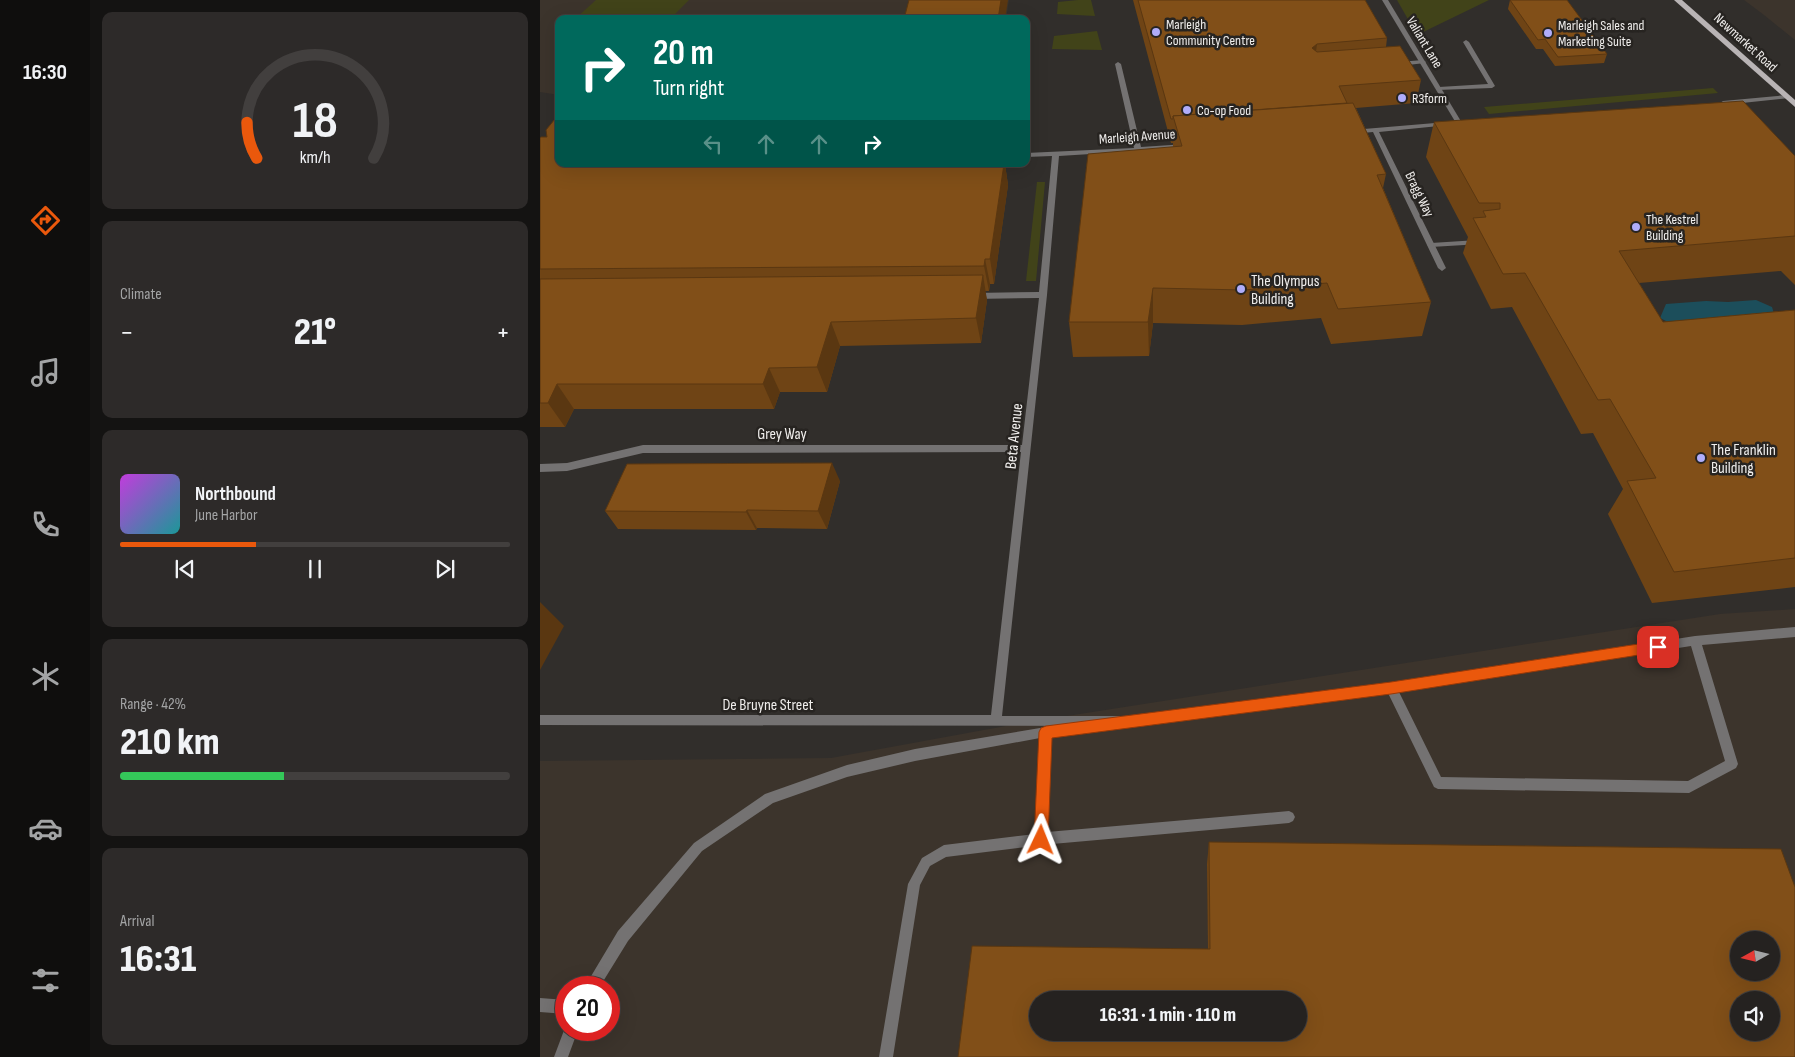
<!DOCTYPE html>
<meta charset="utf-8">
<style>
:root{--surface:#252220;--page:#2d2a29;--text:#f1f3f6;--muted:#a3a4a5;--line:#423f3e;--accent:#ea580c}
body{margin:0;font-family:"Sofia Sans Condensed",sans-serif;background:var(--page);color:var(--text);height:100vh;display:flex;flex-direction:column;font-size:19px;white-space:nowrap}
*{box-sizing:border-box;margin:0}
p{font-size:16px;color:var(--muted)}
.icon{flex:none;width:28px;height:28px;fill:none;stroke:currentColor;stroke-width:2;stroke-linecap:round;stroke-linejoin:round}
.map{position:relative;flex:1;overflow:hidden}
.drawer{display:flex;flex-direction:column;gap:12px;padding:12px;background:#141312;width:450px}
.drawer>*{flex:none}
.guide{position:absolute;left:15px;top:15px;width:475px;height:152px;border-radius:10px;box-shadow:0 5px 20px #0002,0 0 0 1px var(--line);background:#00695c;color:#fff;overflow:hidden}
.needle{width:32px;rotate:262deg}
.controls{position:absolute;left:1190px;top:931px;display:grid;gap:10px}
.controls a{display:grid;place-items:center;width:50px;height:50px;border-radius:50%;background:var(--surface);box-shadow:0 5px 20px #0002,0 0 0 1px var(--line);font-size:25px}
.speed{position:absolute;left:15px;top:976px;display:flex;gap:10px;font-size:25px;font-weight:700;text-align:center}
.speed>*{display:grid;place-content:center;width:65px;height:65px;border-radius:50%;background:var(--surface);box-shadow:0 5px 20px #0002,0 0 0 1px var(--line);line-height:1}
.speed .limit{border:8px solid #d22;background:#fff;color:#111}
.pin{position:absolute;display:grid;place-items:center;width:42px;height:42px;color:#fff;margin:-21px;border-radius:10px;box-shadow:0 2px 8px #0006}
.me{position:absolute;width:55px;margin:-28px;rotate:2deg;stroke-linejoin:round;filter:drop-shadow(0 0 4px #0008)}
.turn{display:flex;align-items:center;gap:18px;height:105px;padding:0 15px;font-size:22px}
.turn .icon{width:65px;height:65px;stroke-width:2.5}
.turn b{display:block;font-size:35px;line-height:42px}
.lanes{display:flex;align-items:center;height:48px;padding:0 15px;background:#0003;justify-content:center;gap:25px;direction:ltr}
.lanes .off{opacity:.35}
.big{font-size:38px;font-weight:800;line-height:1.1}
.drawer .widget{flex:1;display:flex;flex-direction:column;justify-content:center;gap:8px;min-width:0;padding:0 18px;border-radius:10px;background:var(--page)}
.drawer .dial{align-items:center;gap:0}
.dial svg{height:130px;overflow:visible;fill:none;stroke:var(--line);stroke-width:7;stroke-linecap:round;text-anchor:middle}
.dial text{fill:var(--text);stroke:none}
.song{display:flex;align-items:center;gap:15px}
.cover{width:60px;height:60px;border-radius:8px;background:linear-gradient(135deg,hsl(290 70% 55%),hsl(180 70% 35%))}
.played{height:5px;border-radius:2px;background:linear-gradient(90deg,var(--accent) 35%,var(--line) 35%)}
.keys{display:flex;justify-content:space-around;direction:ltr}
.heat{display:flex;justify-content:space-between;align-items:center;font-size:28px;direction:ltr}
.charge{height:8px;border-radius:4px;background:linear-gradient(90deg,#34c759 42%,var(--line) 0)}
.trip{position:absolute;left:489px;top:991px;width:278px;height:50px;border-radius:25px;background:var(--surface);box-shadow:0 5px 20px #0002,0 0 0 1px var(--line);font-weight:800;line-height:50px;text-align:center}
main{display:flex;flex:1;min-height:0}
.tabs{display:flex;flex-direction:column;width:90px;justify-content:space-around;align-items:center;background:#0f0e0d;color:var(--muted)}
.tabs .icon{width:35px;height:35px}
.tabs .on{color:var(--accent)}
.tabs b{font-size:22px;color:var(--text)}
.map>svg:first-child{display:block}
</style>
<main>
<nav class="tabs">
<b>16:30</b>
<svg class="icon on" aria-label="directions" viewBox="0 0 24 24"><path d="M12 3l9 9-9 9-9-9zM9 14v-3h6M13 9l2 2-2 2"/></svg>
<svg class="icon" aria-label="music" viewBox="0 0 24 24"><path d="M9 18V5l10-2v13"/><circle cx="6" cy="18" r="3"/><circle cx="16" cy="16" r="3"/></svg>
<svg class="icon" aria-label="phone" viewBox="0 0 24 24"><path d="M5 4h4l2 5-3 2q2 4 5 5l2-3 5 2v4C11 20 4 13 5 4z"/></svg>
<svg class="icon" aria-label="climate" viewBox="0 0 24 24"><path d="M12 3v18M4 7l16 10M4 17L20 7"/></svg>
<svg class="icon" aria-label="car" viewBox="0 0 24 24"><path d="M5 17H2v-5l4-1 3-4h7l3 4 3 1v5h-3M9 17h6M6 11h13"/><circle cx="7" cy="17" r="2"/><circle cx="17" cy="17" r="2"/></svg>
<svg class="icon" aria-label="filters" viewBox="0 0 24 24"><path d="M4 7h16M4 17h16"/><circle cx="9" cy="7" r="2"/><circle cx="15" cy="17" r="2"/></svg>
</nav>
<section class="drawer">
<div class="widget dial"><svg viewBox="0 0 100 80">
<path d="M14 69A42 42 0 1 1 86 69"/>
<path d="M14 69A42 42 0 0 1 8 47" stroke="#ea580c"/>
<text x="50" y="56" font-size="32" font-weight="700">18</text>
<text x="50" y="72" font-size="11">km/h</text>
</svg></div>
<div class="widget"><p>Climate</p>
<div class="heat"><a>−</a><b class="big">21°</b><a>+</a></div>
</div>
<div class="widget">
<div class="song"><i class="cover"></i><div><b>Northbound</b><p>June Harbor</p></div></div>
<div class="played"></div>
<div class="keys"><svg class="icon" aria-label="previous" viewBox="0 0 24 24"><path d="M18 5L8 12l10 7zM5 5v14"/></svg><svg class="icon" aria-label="pause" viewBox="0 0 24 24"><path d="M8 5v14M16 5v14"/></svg><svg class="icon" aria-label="next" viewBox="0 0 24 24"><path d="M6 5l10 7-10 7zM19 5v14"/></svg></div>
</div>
<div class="widget"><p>Range · 42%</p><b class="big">210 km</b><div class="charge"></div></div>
<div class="widget"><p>Arrival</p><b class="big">16:31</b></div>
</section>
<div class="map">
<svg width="1255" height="1057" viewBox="0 0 1255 1057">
<rect width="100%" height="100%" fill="#312e2b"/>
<g fill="#3c342c" fill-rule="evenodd">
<path d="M0,0H469L466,19H19V95L0,92Z"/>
<path d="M1204,0H1255V40L1224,15Z"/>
<path d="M1255,609V1057H0V761L291,758L482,723L1180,614ZM1199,940H1231V972H1199ZM26,988H69V1030H26ZM498,1000H758V1032H498ZM1199,1000H1231V1032H1199Z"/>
</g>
<g fill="#414319">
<path d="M56,0H149L130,19H35Z"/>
<path d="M538,0H551L555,16L517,14L518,2Z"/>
<path d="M857,0H949L877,35Z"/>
<path d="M557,31L562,50L512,49L514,36Z"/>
<path d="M1173,88L1178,93L949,114L944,107Z"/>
<path d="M497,182H505L496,281H486Z"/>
</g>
<path fill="#1c4e5b" d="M1216,300L1232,307L1236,320L1138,327L1120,318L1126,304L1166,301L1188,302Z"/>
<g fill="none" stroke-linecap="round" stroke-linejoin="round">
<g fill="#747272" fill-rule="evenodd">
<path d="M926,40L929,42L955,86L952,88L897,90V88L899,87L948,84L923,42Z"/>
<path d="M883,60L886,62L885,63L859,66L856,64L859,62Z"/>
<path d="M938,240H941V244L891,247L887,245L891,243Z"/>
<path d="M1255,627V637L1162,645L1198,764L1196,768L1149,793L898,789L894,787L848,693L585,727L581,726L579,722L581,718L585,717L851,683L1155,636ZM1151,646L1185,761L1148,781L901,777L859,692Z"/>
<path d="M568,719L572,720L574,724L572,728L568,729L512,737L507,832L749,811L753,813L755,817L753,821L749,823L501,845L406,857L390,866L380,885L353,1057H339L368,884L382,858L404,845L495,834L500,738L375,761L307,777L233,803L162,851L88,941L59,988H44L78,931L154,843L225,794L307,765L375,749L506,727Z"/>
<path d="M0,998L26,1000V1014L0,1012Z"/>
<path d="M26,1025V1030H38L28,1057H14Z"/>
</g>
<g fill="#747272" fill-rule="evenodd">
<path d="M842,0H848L922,123L921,124L916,123Z"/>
<path d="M578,62L581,64L601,147L646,144L650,146L646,148L519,156L507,295L462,716H593L597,717L599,721L597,725L593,726L0,725V715H451L481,452L103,453L27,471L0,472V464L27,463L103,445H482L499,298L433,299L429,296L433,293L499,292L512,156L486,157V153L594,148L575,64Z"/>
<path d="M1247,95L1250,97L1249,98L1183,105L1180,103L1183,101Z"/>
<path d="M907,122L909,123V125L839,132L906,268L902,271L898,268L833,132L812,134L809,132L812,130Z"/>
</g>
<path fill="#b9b4b5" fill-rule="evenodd" d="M1134,0H1142L1255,100V107Z"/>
</g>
<g fill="#6f4415">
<path d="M593,0H825L847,38L846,47L881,80L876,103L816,108L846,174L843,188L891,302L882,336L791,344L781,318L702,325L613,323L609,356L533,357L529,322L633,147V143H631Z"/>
<path d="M970,0L1067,54L1064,63L1015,66L1003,49H996L968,9Z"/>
<path d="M894,122L1255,156V285L1241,271L1099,283L1123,322L1255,310V587L1112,603L1068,514L1083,489L1053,433L1041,434L972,307L951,309L923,253L928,237L886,157Z"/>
<path d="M7,137L19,164H465L468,185L454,284H450L449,291H445L447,300L441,343L300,346L287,392H240L234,409H34L25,427H0V138Z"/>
<path d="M300,481L287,529L217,528L216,530L78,529L65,511Z"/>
<path d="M669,842L1255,1057L668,949L667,864Z"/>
</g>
<g fill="#5a3711">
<path d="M461,0H468L465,19H458Z"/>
<path d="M777,44L774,67L772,48Z"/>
<path d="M464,164H465L468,185L454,284L450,259Z"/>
<path d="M445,259L450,284L449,291L444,266Z"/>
<path d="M443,275L447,300L441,343L436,318Z"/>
<path d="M613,288V323L609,356L608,322Z"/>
<path d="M291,322L300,346L287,392L277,367Z"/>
<path d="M229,368L240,392L234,409L223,384Z"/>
<path d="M17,384L34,409L25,427L8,403Z"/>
<path d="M292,463L300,481L287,529L278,511Z"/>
<path d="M207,510L217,528L216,530L206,512Z"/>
<path d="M0,602L24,626L0,670Z"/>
</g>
<g fill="#814f18" stroke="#5a3711" fill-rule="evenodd">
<path d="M369,0H461L458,19H364Z"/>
<path d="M598,0H825L847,38L777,44L772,48L777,52L860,46L881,80L799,86L807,103L633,116V119H631Z"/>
<path d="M970,0H1027L1067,54L1018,57L1005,39L998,40Z"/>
<path d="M1203,101L1255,156V236L1079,251L1123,322L1255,310V558L1134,572L1087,481L1116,478L1070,399L1058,400L985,273L963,274L933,218L946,217L943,211L960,209V203H939L894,122Z"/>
<path d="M813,103L846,174L837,175L891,302L798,309L787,283L704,290L613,288L608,322H529L548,154L642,146L633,116Z"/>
<path d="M19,114V164H464L450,259H445L444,266L0,269V138L1,137H7L6,130Z"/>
<path d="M443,275L436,318L291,322L277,367L229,368L223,384H17L8,403H0V279Z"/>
<path d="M292,463L278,511L207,510L206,512L65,511L87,464Z"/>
<path d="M669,842L1241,849L1255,887V1057H418L432,946L670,949ZM1199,940H1231V972H1199ZM498,1000H758V1032H498ZM1199,1000H1231V1032H1199Z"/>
</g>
<path fill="#ea580c" stroke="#983908" d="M1118,641L1122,643L1124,647L1122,651L1118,652L851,694L512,738L508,840L506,844L501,847L496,844L494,840L499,732L501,728L506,726L851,682Z"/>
<g fill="#b0adfa" stroke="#272421" stroke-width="2">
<circle cx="616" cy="32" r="5"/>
<circle cx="1008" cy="33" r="5"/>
<circle cx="862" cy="98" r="5"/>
<circle cx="647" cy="110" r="5"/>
<circle cx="1096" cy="227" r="5"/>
<circle cx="701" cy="289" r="5"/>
<circle cx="1161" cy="458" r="5"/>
</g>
<g text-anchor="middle" stroke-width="5" stroke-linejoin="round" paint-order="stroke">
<g font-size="14" fill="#f0eeec" stroke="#272421" text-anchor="start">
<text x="626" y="29">Marleigh<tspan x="626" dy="16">Community Centre</tspan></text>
<text x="1018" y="30">Marleigh Sales and<tspan x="1018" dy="16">Marketing Suite</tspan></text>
<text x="872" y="103">R3form</text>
<text x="657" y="115">Co-op Food</text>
<text x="1106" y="224">The Kestrel<tspan x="1106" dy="16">Building</tspan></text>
</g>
<g font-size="14" fill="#f0eeec" stroke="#272421">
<text transform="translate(885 42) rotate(59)" y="5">Valiant Lane</text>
<text transform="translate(1206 42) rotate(42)" y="5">Newmarket Road</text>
<text transform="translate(597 136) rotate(-4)" y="5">Marleigh Avenue</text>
<text transform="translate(880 194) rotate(64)" y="5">Bragg Way</text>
</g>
<g font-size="16" fill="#f0eeec" stroke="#272421" text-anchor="start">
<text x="711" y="286">The Olympus<tspan x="711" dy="18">Building</tspan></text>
<text x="1171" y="455">The Franklin<tspan x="1171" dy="18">Building</tspan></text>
</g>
<g font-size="16" fill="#f0eeec" stroke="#272421">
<text x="242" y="439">Grey Way</text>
<text transform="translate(473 436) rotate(-84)" y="6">Beta Avenue</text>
<text x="228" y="710">De Bruyne Street</text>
</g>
</g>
</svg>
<div class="controls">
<a><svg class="needle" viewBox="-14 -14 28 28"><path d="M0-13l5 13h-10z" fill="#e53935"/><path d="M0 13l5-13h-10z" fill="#a3a4a5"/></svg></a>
<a><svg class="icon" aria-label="sound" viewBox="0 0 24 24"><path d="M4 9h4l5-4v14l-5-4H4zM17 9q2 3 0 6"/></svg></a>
</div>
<div class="speed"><div class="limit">20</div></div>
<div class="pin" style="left:1118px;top:647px;background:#d93025"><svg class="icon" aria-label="arrive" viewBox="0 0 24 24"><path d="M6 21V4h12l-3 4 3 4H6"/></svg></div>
<svg class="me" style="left:501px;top:840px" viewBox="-20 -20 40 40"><path d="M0-17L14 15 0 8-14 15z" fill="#ea580c" stroke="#fff" stroke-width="4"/></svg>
<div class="trip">16:31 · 1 min · 110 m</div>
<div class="guide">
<div class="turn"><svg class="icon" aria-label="right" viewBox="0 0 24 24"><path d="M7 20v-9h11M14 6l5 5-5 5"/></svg><div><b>20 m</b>Turn right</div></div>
<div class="lanes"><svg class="icon off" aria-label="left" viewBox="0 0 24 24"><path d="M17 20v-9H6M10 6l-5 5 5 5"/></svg><svg class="icon off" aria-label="ahead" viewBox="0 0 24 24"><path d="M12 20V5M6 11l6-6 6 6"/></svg><svg class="icon off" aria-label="ahead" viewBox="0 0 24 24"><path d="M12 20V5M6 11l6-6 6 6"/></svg><svg class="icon" aria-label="right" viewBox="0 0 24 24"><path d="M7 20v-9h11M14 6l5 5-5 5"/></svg></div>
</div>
</div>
</main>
